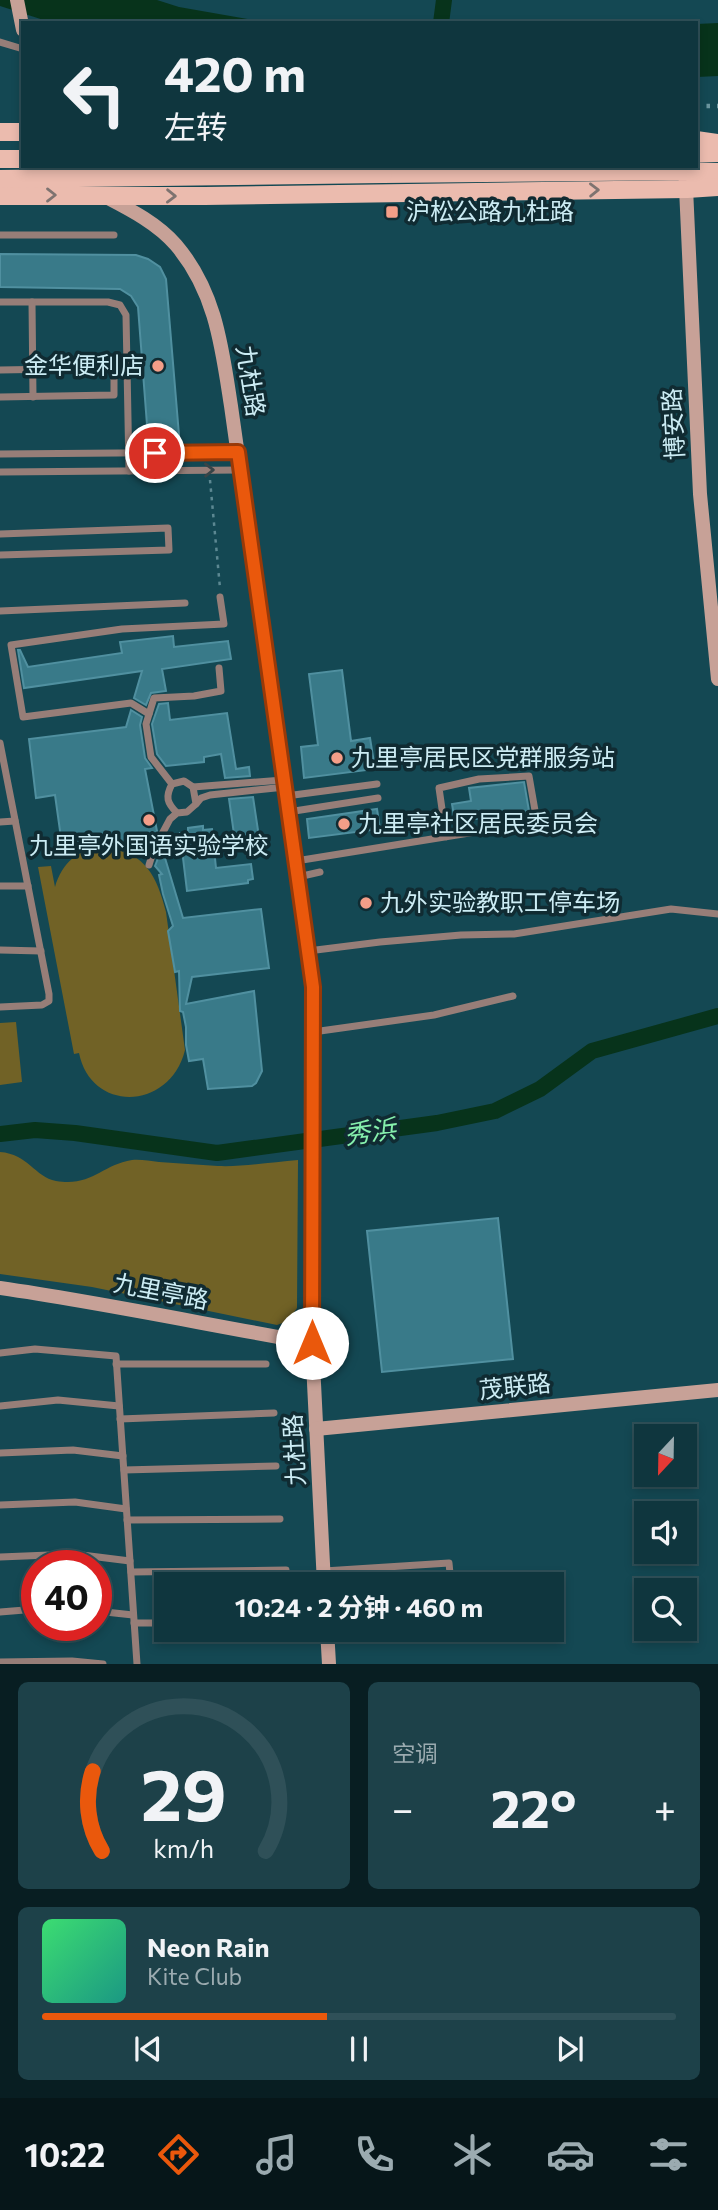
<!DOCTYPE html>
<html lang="zh">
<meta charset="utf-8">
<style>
:root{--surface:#0f363e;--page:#1d4149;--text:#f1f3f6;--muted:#9babb0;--line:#2f5058;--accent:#ea580c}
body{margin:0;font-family:Commissioner,"Noto Sans SC",sans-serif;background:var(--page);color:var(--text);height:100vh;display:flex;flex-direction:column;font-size:26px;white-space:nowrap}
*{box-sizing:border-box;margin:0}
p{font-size:23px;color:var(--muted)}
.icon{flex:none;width:38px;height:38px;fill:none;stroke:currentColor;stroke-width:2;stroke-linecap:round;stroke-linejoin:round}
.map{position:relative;height:1664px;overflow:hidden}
.side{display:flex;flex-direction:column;gap:18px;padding:18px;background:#081e22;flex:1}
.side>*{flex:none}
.top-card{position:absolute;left:21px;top:21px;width:677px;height:147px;border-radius:0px;box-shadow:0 4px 10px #0003,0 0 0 2px var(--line);background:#0f363e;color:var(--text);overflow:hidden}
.needle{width:46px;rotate:202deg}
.buttons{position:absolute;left:634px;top:1424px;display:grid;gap:14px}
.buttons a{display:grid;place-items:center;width:63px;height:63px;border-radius:0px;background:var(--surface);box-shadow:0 4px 10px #0003,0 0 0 2px var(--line);font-size:35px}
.speed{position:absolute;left:21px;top:1550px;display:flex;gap:14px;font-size:35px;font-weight:700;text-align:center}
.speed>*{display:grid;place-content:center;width:91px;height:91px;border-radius:50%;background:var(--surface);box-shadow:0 4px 10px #0003,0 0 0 2px var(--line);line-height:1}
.speed .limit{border:10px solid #d22;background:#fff;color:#111}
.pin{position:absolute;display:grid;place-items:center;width:60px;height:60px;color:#fff;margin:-30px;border:4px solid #fff;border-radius:50%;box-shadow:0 2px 7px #0007}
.me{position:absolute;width:77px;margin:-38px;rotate:0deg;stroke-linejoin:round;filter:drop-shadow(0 0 5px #0008)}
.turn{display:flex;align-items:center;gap:24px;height:147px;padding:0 28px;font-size:32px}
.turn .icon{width:91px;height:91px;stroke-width:2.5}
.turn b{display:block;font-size:49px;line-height:60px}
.big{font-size:52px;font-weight:700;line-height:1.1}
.side .widget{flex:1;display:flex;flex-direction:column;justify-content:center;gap:10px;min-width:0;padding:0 24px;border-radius:10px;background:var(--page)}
.side .dial{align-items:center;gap:0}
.dial svg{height:182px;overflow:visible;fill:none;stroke:var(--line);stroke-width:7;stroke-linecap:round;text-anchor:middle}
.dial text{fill:var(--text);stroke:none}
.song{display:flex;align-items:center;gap:21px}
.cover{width:84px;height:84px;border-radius:10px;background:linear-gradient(135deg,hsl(140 70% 55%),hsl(170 70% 35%))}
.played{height:7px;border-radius:4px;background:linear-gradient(90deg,var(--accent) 45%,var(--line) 45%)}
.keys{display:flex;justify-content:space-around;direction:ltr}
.heat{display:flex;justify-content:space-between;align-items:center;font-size:38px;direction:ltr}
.side .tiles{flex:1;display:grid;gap:18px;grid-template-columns:1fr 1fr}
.widget:last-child{grid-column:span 2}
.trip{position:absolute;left:154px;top:1572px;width:410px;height:70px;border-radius:0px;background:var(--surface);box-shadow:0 4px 10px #0003,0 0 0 2px var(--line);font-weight:700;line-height:70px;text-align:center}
.tab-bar{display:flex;height:112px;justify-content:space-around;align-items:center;background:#061619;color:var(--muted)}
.tab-bar .icon{width:49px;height:49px}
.tab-bar .current{color:var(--accent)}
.tab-bar b{font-size:32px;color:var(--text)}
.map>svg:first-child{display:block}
</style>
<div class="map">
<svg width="718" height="1664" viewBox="0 0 718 1664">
<rect width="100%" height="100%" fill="#144853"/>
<g fill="#716226">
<path d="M106,848C146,852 157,877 166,912L185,1050C170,1111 91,1113 79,1053L74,1054L38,867L51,866L55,887C62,862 80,847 106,848Z"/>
<path d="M16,1022L22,1082L0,1085V1023Z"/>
<path d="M0,1152C28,1154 35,1177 56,1181C92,1187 101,1165 132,1160C140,1159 150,1161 159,1162C178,1163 198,1165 218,1166C244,1167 272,1162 298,1160L297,1308L288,1321L277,1325L92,1287L0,1274Z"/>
</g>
<g fill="#07331b">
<path d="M0,0H157L179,7L270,23H53L0,6Z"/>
<path d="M718,23V76L697,77V24Z"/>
</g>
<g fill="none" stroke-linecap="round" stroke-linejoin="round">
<g stroke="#07331b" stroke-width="16">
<path d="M441,23L444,0"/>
<path d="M0,1134L35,1130L75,1133L217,1153L437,1123L495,1111L540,1089L592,1051L718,1016"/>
</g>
</g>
<g fill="#397a89" stroke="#5090a0" stroke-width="2">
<path d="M0,254L136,255L148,259L160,267L166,279L179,435L148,438L138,307L131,296L120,289L0,287Z"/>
<path d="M173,636L174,647L228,641L231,659L162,669L166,691L151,693L146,705L134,698L142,671L24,688L18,650H20L28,667L122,653L120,642Z"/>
<path d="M342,670L351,741L370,738L375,769L304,778L301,747L318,745L309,674Z"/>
<path d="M168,703L170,720L227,713L236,769L249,767L250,776L225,778L221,754L204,757V762L166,766L157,754L152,724L159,704Z"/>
<path d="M131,710L142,717L140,725L145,758L152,768L145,769L157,831L145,857L124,845L100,843L85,846L69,856L62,845L55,795L36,798L29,739L126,727Z"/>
<path d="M524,782L529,811L455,822L452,804L471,801L469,788Z"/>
<path d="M253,797L259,837L235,841L229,799Z"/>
<path d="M377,809L380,829L309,838L307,819Z"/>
<path d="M203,826V830L212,829L216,868L251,864L253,879L248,880V883L187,891L180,833L188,832V828Z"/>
<path d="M162,848L183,918L261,909L269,968L192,977L186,1004L254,991L262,1071L256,1083L252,1086L208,1089L203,1059L189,1061L186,1045V1027L183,1012L180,1011L179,971L175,972L168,931L173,926L163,894L159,875L162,874L155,866Z"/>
<path d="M498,1218L513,1359L382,1372L367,1231Z"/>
</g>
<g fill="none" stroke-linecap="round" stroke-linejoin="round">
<path stroke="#5c8892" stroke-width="2.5" stroke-dasharray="3.5 5" stroke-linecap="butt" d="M210,480L220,588"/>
<g stroke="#977e78" stroke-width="7">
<path d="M0,42L23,49"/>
<path d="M0,235H114"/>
<path d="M0,302H108L120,305L126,315L129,471"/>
<path d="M32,302L33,397"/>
<path d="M0,370L114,368V395L0,397"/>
<path d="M0,454L237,452"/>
<path d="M0,472L240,470"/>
<path d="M0,534L168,528L169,550L0,555"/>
<path d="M0,611L185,603"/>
<path d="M149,714L131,703L23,717L11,645L122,629L224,624L220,597"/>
<path d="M0,743L49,994V1001L42,1005L0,1007"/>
<path d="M172,784L151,757L146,724L154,698L194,696L221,691L219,668"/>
<path d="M193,787L283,780"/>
<path d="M286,796L377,784"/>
<path d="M196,804L201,798L210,795L285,787"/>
<path d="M288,812L378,798"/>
<path d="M0,822L15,821"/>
<path d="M296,861L537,822L529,776L479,779L439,788L446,837"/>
<path d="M149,865L154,849L170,819L177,813L187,812L196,804L193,787L184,781L172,784C165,797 167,803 177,813"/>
<path d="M298,877L320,872"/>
<path d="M0,886H28"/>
<path d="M0,950L41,951"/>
<path d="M308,951L380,942L461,935L514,934L671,909L718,914"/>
<path d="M313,1032L434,1015L513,996"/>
<path d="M0,1353L35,1349L116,1356L137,1664"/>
<path d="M116,1364H266"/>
<path d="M0,1406L58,1400L119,1406"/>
<path d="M120,1419L274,1413"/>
<path d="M0,1453L73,1450L123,1456"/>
<path d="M124,1470L276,1466"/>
<path d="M0,1505L75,1502L126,1509"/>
<path d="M127,1520L280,1519"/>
<path d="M0,1557L74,1554L130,1561"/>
<path d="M324,1571L449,1563L451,1584"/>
<path d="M131,1572L286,1570"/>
<path d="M96,1611L133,1615"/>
<path d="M0,1612L37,1609"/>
<path d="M134,1623H166"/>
<path d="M0,1662L72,1661L103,1664"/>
</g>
<g stroke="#c7a197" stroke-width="14">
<path d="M17,0L23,30"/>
<path d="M685,166L700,494L718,679"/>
<path d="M104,196C129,209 157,223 176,245C216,292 222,348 231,406L313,987L312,1343L324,1584"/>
<path d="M0,1288C104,1303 208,1325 312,1343"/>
<path d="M316,1429L718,1390"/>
<path d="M327,1629L329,1664"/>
</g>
<g stroke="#ebbbae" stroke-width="18">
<path d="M0,132H23"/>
<path d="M696,140L718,143"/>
<path d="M696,153H718"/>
<path d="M0,159H23"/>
<path d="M383,174L689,171L718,172"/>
<path d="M0,196H205L687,189L718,187"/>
</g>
<path stroke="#6a959e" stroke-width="4.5" stroke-dasharray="3.5 7" stroke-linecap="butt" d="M696,106H718"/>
<path stroke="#ebbbae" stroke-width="18" d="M0,179L383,174"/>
</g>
<defs><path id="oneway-chevron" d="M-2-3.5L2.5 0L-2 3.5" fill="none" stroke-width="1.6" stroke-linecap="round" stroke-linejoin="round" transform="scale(1.75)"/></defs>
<g stroke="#7e7370">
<use href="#oneway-chevron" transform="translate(594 190) rotate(-1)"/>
<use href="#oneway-chevron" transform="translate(51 195)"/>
<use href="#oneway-chevron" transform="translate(171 196) rotate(1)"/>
</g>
<use stroke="#384447" href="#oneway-chevron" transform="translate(209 470) rotate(-1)"/>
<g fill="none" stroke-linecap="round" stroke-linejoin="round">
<defs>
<path id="route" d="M155,453L238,452L313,987L312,1343"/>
</defs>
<use href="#route" stroke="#983908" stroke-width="18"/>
<use href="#route" stroke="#ea580c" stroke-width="12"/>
</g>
<g fill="#f49e88" stroke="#102b32" stroke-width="2.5">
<rect x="385" y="205" width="14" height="14" rx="3.5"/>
<circle cx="158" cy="366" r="7"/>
<circle cx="337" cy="758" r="7"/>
<circle cx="149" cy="820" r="7"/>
<circle cx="344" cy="824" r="7"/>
<circle cx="366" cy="903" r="7"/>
</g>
<g text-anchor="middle" stroke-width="7" stroke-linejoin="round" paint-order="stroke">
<g font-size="24" fill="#ccecf4" stroke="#102b32" text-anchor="start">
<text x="406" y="220">沪松公路九杜路</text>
<text x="144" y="374" text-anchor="end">金华便利店</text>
<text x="351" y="766">九里亭居民区党群服务站</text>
<text x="358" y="832">九里亭社区居民委员会</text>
<text x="149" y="854" text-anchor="middle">九里亭外国语实验学校</text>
<text x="380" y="911">九外实验教职工停车场</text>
</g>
<g font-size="24" fill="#ccecf4" stroke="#102b32">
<text transform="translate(250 381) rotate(81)" y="8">九杜路</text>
<text transform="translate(674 424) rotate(-93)" y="8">博安路</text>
<text transform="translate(161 1292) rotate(11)" y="8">九里亭路</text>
<text transform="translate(515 1387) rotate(-6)" y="8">茂联路</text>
<text transform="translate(295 1450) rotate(-93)" y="8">九杜路</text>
</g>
<g font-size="26" font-style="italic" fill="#86f0ad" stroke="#102b32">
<text transform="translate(370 1132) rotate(-8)" y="9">秀浜</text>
</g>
</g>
</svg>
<div class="buttons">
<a><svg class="needle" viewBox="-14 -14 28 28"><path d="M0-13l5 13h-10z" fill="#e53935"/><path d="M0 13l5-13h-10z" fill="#9babb0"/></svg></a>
<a><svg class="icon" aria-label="sound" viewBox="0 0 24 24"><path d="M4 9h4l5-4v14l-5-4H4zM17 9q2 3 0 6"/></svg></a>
<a><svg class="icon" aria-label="search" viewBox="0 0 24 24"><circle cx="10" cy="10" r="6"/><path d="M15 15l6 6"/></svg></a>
</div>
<div class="speed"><div class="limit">40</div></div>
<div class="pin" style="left:155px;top:453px;background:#d93025"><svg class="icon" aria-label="arrive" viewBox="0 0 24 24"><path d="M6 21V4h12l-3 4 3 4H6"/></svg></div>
<svg class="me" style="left:312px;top:1343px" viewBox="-20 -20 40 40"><circle r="19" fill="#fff"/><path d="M0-13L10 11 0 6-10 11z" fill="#ea580c"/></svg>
<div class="trip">10:24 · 2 分钟 · 460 m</div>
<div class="top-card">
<div class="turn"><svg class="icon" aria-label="left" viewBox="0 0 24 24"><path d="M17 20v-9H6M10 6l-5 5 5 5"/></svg><div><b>420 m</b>左转</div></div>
</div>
</div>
<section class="side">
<div class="tiles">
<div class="widget dial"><svg viewBox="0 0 100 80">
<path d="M14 69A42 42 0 1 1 86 69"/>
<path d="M14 69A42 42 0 0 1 10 34" stroke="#ea580c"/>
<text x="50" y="56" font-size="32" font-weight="700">29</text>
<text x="50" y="72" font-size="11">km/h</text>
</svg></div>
<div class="widget"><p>空调</p>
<div class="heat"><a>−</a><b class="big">22°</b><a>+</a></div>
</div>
<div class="widget">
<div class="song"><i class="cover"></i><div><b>Neon Rain</b><p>Kite Club</p></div></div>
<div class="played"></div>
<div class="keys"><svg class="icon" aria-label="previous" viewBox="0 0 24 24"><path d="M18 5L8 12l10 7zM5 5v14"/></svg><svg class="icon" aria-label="pause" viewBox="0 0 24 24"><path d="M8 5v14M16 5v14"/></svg><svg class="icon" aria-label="next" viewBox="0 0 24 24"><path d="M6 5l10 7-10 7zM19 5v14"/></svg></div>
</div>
</div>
</section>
<nav class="tab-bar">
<b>10:22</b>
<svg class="icon current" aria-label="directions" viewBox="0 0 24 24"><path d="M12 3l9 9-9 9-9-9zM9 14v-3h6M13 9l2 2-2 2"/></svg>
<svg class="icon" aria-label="music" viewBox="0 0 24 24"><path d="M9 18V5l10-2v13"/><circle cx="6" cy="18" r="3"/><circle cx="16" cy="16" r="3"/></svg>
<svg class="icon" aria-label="phone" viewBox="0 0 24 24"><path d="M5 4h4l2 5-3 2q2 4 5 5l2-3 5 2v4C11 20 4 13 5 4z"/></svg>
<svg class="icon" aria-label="climate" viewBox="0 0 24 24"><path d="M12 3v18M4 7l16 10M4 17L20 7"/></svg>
<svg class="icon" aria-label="car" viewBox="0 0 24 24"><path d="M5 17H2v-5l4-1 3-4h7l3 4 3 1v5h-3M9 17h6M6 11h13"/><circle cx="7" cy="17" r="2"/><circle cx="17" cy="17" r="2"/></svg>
<svg class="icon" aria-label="filters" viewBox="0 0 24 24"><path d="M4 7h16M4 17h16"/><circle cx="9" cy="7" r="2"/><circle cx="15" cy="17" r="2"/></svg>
</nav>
